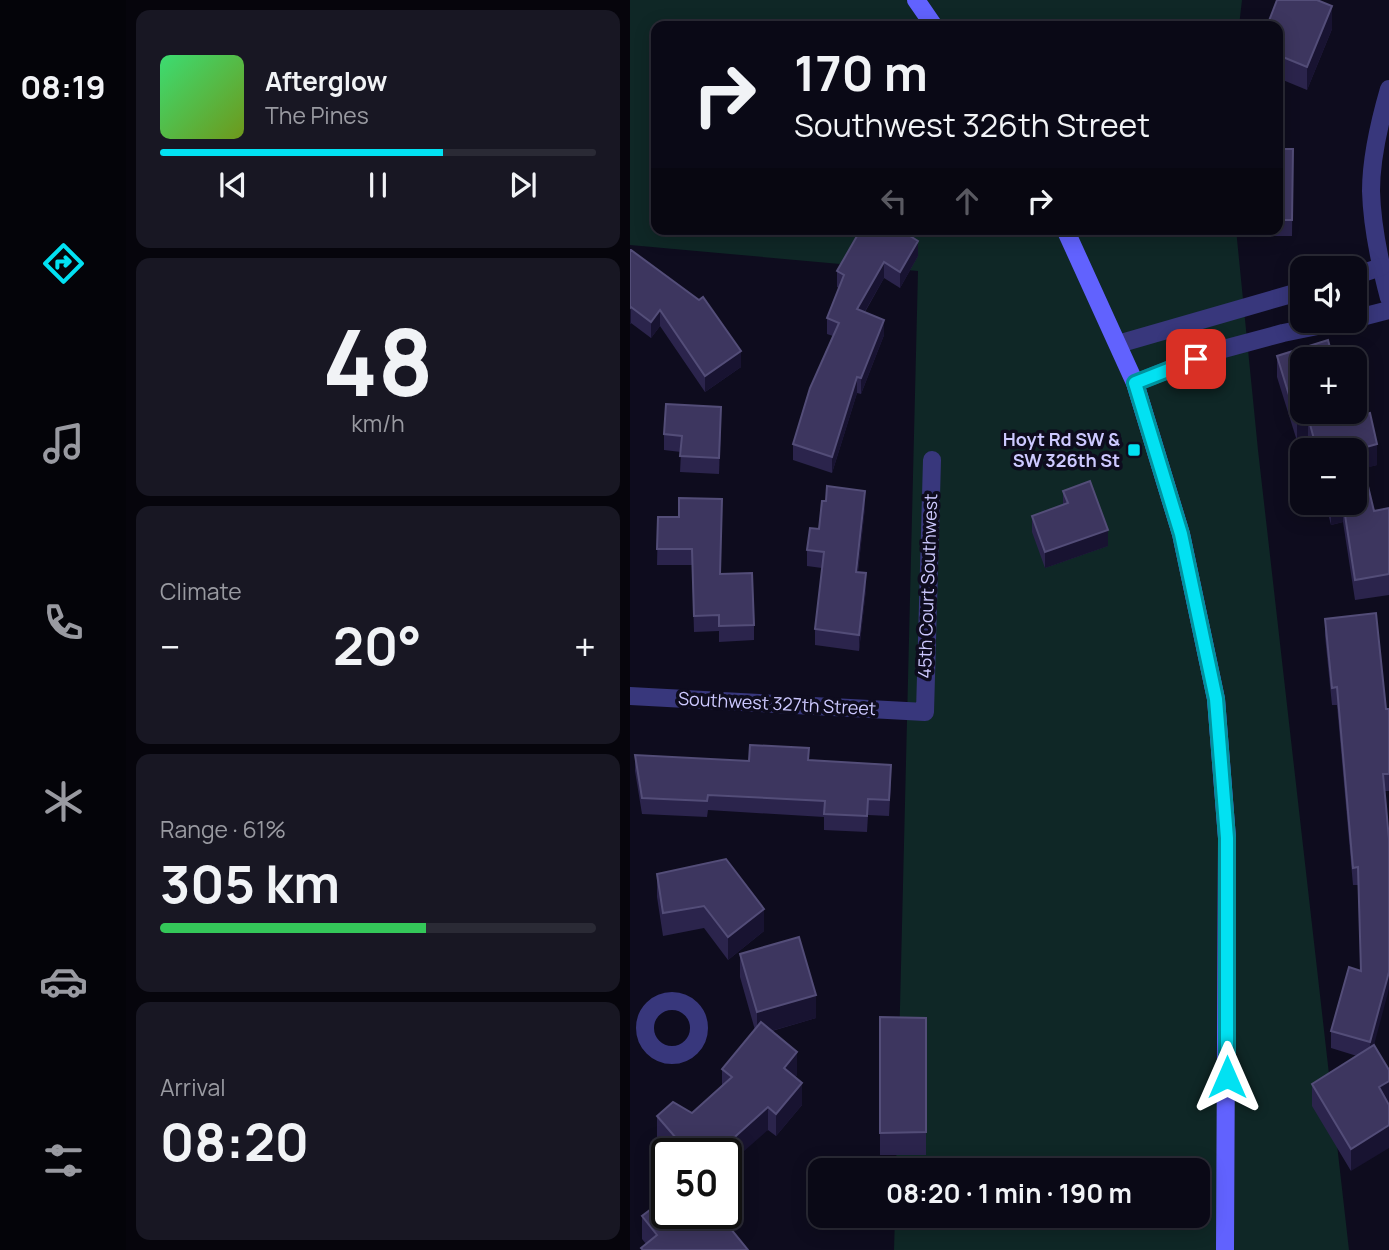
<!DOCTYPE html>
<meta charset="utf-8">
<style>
:root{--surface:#0a0916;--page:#181723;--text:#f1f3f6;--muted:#999aa1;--line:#2a2a35;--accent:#02e1f2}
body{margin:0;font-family:Manrope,sans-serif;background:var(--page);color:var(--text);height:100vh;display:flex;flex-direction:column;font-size:26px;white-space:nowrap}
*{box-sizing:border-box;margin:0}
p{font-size:23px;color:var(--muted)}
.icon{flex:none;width:38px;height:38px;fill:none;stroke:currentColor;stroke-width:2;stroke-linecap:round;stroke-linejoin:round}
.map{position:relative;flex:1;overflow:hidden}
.panel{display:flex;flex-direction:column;gap:10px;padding:10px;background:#06050c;width:504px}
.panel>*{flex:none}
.top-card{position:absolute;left:21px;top:21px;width:632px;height:214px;border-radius:14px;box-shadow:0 4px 18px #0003,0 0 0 2px var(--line);background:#0a0916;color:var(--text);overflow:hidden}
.fabs{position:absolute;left:660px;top:256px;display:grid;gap:14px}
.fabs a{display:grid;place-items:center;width:77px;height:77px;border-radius:14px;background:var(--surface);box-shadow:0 4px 18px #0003,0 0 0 2px var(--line);font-size:35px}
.speed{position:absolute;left:21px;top:1138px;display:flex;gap:14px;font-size:35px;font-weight:700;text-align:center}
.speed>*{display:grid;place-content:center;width:91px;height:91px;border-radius:50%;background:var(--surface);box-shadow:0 4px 18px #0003,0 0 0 2px var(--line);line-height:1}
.speed .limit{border:4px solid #111;border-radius:10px;background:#fff;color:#111}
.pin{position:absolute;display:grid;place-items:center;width:60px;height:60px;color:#fff;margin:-30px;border-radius:14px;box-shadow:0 4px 10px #0006}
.me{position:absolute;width:77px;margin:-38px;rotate:0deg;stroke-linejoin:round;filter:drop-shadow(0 0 5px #0008)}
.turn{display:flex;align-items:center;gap:24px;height:147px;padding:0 28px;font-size:32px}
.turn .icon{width:91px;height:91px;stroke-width:2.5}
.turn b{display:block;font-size:49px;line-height:60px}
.lanes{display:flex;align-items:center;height:66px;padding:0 28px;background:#0003;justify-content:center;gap:35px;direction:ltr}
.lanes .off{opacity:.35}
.big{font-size:52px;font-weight:700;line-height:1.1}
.panel .widget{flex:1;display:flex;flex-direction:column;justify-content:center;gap:10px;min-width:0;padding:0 24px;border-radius:14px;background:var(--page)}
.panel .dial{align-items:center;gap:0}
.dial b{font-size:91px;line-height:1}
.song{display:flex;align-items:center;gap:21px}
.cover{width:84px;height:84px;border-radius:10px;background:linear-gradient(135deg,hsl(140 70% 55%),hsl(80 70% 35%))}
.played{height:7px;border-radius:4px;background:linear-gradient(90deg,var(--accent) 65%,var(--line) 65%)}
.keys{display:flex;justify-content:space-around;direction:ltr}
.heat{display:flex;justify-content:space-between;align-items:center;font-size:38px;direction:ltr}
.charge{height:10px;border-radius:5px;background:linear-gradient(90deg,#34c759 61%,var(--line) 0)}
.trip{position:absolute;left:178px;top:1158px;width:402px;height:70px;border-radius:14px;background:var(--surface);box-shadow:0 4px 18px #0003,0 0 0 2px var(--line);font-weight:700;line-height:70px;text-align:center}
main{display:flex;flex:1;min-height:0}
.menu{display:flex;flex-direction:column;width:126px;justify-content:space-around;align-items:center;background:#040409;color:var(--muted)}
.menu .icon{width:49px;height:49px}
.menu .active{color:var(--accent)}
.menu b{font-size:32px;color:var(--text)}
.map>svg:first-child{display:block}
</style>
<main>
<nav class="menu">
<b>08:19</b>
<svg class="icon active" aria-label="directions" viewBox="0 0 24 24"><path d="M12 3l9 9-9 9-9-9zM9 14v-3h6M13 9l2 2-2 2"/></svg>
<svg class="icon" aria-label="music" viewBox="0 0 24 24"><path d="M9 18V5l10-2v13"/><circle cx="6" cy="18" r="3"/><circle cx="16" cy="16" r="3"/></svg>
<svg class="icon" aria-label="phone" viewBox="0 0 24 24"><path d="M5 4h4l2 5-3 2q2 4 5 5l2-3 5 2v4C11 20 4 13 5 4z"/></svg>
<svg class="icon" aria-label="climate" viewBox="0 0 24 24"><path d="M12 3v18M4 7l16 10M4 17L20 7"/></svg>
<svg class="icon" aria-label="car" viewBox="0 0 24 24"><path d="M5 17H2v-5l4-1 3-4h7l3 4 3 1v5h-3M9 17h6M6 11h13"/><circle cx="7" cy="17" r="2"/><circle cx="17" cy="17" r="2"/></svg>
<svg class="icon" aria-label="filters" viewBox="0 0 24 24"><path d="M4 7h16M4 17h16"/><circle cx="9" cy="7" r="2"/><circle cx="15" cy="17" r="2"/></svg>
</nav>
<section class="panel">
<div class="widget">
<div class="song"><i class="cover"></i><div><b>Afterglow</b><p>The Pines</p></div></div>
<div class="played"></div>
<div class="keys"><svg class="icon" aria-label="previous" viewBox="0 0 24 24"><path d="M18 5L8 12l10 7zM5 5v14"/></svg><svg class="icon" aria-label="pause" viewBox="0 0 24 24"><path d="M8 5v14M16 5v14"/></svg><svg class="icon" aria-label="next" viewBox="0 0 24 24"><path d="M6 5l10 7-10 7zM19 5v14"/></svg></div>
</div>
<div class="widget dial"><b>48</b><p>km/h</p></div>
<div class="widget"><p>Climate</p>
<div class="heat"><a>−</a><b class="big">20°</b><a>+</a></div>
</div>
<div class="widget"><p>Range · 61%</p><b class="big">305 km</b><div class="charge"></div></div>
<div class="widget"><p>Arrival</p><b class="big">08:20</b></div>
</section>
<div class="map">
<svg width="759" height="1250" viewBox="0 0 759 1250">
<rect width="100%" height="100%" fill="#0e0c1e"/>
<path fill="#0f2726" d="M0,0H612L609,26H26V229H606L628,450L719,1250H264L265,1216H569V1171H266L288,271L0,245Z"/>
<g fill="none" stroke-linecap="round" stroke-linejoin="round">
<g stroke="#38377c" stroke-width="18">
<path d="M759,89C750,120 741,158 741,191C742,226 750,264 759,298"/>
<path d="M724,276L751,267"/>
<path d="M724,319L759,310"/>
<path d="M488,344L672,291"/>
<path d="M505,383L586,351L653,333L717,320"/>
<path d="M0,696L295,712L302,460"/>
<circle cx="42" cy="1028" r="27"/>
</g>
<g stroke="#6162fe" stroke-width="18">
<path d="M286,0L304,26"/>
<path d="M435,229L505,383L551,534L586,699L597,838L595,1250"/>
</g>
</g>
<g fill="#2b244c">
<path d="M648,26L702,29L677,90L648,78Z"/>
<path d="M648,149H663L662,236H614V229H648Z"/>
<path d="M0,250L111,367L75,392L30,326L21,338L1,323L0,324Z"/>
<path d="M288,256L270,288L254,278L235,312L254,335L231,394L227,393L202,473L163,460V444L203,336L197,334V318L209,288L207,287V271Z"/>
<path d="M647,356L722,417L747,465L734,468L744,511L759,508V595L725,600L713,522L701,525L695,502H724V450H681L678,438L667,441L647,377Z"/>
<path d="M91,423L89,474L50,472L51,452L34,450V434Z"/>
<path d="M433,491L478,546L415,568L402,532V516L433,505Z"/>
<path d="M235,507L228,572L236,589L229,651L185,645V629L192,568L177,566V550L189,529Z"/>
<path d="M28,517L91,574L124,625V640L89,642V631L64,632L62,565H27Z"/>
<path d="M695,619L756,709H759V791H755L744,1045L721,1171L682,1106V1084L727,1056L701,1048V1031L731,971L728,885H723L707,705H702L695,636Z"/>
<path d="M5,755L119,761L179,760L261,781L259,816L238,815L237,832L194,830V817L78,810L77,817L12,814L5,771Z"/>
<path d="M27,874L134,931L98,960L74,928L33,936L27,897Z"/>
<path d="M110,954L186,1018L142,1031L167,1075L165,1077L172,1105L146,1136L138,1130L96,1153H40L27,1139V1116L62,1113L92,1085V1069L125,1030L110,977Z"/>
<path d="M250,1017L296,1018V1155H250Z"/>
<path d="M12,1216L118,1250H11V1248L16,1244L12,1239Z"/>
</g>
<g fill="#181331">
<path d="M702,6V29L677,90V67Z"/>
<path d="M288,241V256L270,288V272Z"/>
<path d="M254,262V278L227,325V309Z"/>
<path d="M1,307V323L0,324V308Z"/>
<path d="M30,310V326L21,338V322Z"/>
<path d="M254,320V335L231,394V378Z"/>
<path d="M111,351V367L75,392V376Z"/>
<path d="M227,377V393L202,473V457Z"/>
<path d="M91,407V423L89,474V458Z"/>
<path d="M678,417V438L667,441V421Z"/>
<path d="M747,444V465L729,470V449Z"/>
<path d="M235,491V507L226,587V572Z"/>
<path d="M708,502H713V522L701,525V504Z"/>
<path d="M478,530V546L415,568V552Z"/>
<path d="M236,573V589L229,651V635Z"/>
<path d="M134,909V931L98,960V937Z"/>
<path d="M759,972V989L740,1060V1042Z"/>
<path d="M186,995V1018L127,1035V1012Z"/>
<path d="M167,1052V1075L154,1090V1068Z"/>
<path d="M759,1081V1103L749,1110V1087Z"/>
<path d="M172,1083V1105L146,1136V1114Z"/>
<path d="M138,1107V1130L96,1167V1153H87Z"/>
<path d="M759,1125V1148L721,1171V1149Z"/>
</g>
<g fill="#3d365f" stroke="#534d78" stroke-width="2">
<path d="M647,0H687L702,6L677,67L648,55V26H637Z"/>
<path d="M648,149H663L662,220H648Z"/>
<path d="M231,229H269L288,241L270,272L254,262L227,309L254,320L231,378L227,377L202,457L163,444L180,388L209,323L197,318L214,275L207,271Z"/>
<path d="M0,250H1L69,300L73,297L111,351L75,376L30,310L21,322L1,307L0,308Z"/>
<path d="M698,340L703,359H672V411H720L722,417L740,413L747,444L729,449L744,511L759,508V574L725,580L713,502H724V450H687L678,417L667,421L647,356Z"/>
<path d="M36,404L91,407L89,458L50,456L52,436L34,434Z"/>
<path d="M460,481L478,530L415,552L402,516L438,503L433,491Z"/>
<path d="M197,486L235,491L226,572L236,573L229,635L185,629L194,552L177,550L180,528L189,529L192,501H196Z"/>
<path d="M49,498L92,499L90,574L122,573L124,625L89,626V615L64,616L62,549H27L28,517H49Z"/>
<path d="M746,613L756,709H759V774H753L759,839V972L740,1042L701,1031L719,967L731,971L728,867L723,868L707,687L702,688L695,619Z"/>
<path d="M120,745L179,748L178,760L261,765L259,800L238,799L237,816L194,814L195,801L78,795L77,801L12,798L5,755L119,761Z"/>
<path d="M96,859L134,909L98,937L74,906L33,913L27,874Z"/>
<path d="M169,937L186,995L127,1012L110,954Z"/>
<path d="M250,1017L296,1018V1132L250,1133Z"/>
<path d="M131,1022L167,1052L154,1068L172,1083L146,1114L138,1107L87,1153H59L27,1116L43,1102L62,1113L102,1077L92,1069Z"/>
<path d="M744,1045L759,1070V1081L749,1087L759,1105V1125L721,1149L682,1084Z"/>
<path d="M37,1197V1213H88L118,1250H13L11,1248L27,1235L12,1216Z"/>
</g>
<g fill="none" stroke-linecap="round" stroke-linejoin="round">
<defs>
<path id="route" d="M566,359L505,383L551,534L586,699L597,838V1077"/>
</defs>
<use href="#route" stroke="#01929d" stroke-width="18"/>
<use href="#route" stroke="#02e1f2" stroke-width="12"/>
</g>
<rect fill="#02e1f2" stroke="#0e0c1e" stroke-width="2.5" x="497" y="443" width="14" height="14" rx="3.5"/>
<g text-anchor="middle" stroke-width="7" stroke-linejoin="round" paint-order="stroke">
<g font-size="18" font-weight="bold" fill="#cdc9ff" stroke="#0e0c1e" text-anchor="end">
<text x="490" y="446">Hoyt Rd SW &amp;<tspan x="490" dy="21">SW 326th St</tspan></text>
</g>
<g font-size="18" fill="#cdc9ff" stroke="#0e0c1e">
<text transform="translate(298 586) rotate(-88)" y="6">45th Court Southwest</text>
<text transform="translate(147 704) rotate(3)" y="6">Southwest 327th Street</text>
</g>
</g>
</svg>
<div class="fabs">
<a><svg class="icon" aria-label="sound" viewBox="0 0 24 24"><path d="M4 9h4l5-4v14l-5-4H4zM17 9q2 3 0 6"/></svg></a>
<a>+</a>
<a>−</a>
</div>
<div class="speed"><div class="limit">50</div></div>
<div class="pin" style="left:566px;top:359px;background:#d93025"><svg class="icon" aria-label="arrive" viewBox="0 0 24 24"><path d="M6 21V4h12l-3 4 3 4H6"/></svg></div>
<svg class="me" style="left:597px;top:1077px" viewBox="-20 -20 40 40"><path d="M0-17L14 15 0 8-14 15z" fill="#02e1f2" stroke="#fff" stroke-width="4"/></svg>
<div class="trip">08:20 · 1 min · 190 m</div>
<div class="top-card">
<div class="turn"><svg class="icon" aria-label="right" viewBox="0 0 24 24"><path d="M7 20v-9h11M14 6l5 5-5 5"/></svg><div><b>170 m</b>Southwest 326th Street</div></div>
<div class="lanes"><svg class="icon off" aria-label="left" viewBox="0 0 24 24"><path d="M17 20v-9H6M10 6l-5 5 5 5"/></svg><svg class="icon off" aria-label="ahead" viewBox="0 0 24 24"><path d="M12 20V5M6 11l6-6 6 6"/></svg><svg class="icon" aria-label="right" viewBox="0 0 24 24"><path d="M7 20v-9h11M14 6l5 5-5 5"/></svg></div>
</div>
</div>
</main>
